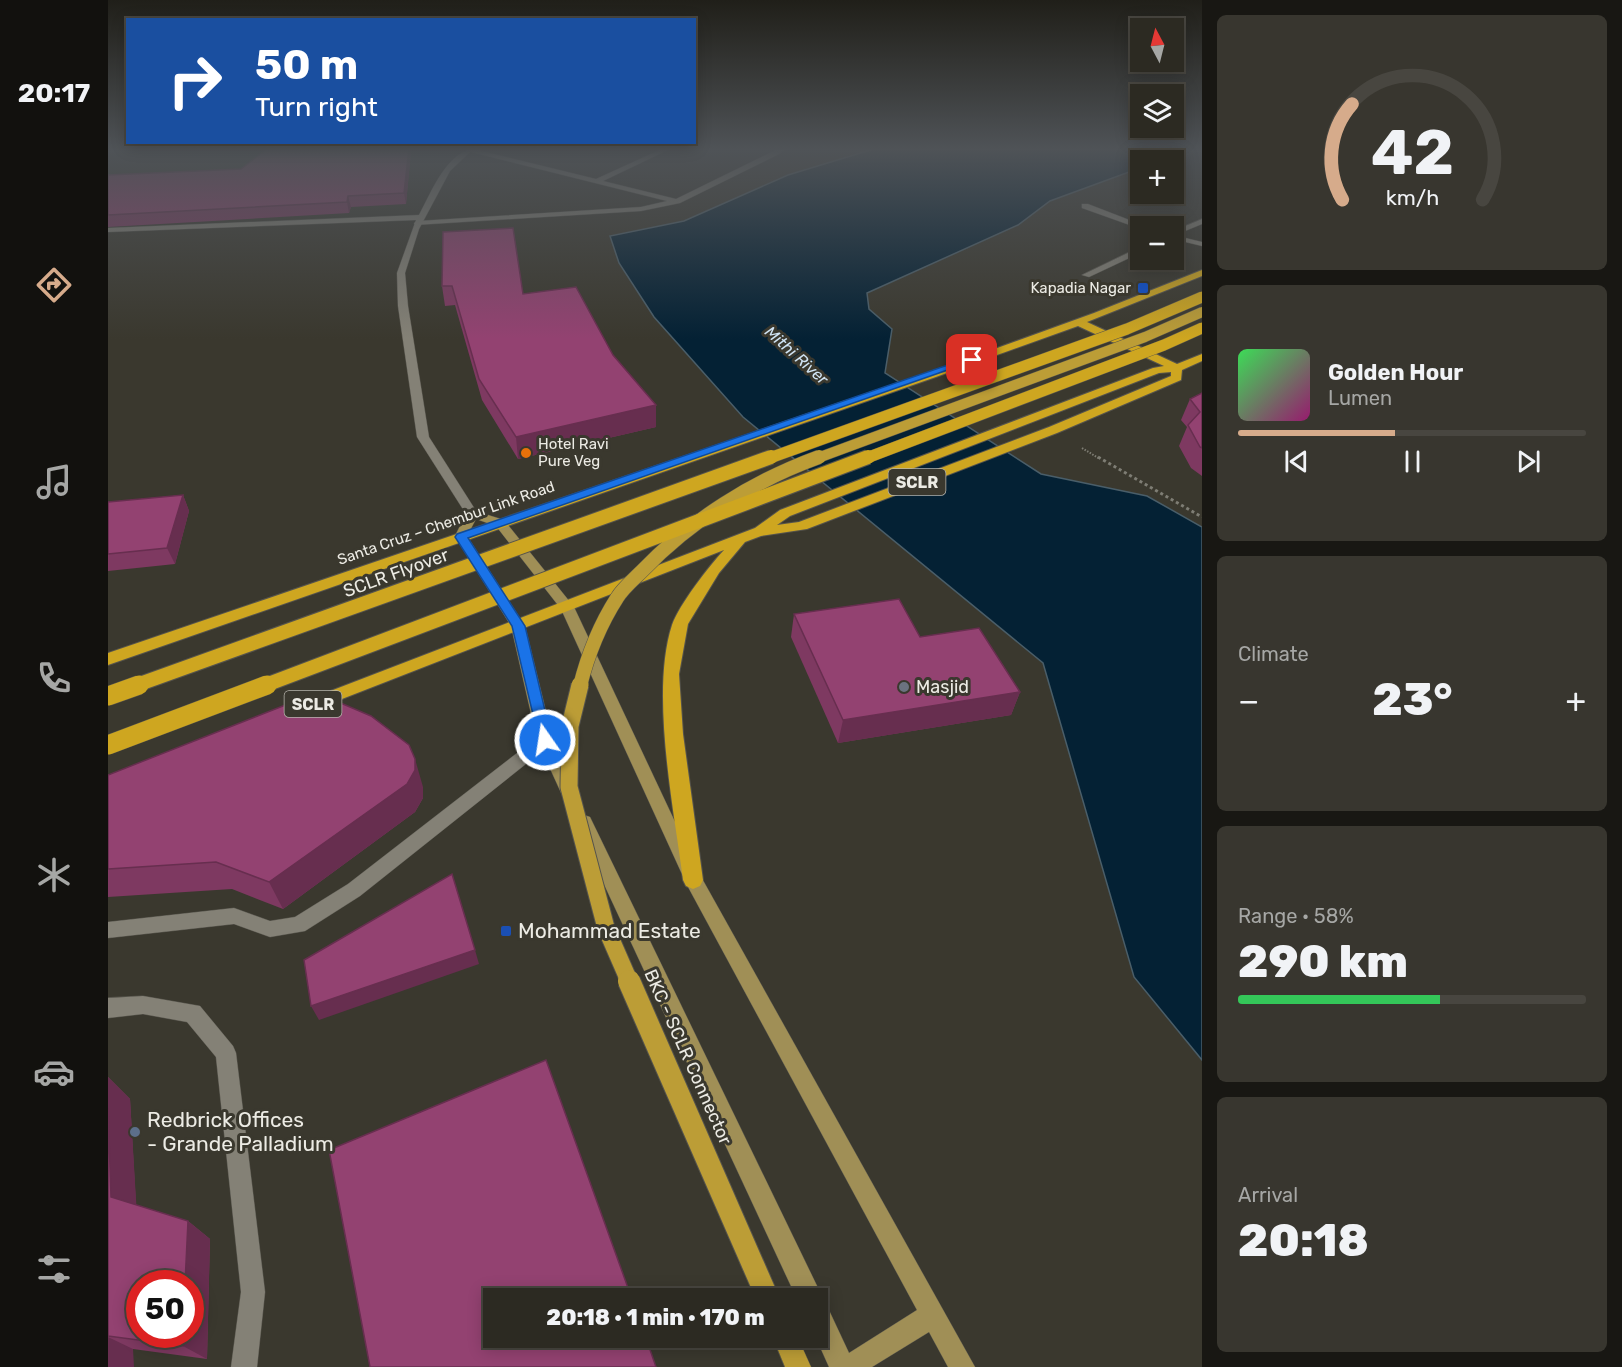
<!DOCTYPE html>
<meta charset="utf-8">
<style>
:root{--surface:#2c2a22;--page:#38362f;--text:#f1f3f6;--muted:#a6a7a5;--line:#484640;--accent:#d6ab8b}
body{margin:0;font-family:Rubik,sans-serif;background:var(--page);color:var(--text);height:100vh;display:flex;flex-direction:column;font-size:22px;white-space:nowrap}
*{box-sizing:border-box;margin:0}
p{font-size:20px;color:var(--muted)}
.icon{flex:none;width:33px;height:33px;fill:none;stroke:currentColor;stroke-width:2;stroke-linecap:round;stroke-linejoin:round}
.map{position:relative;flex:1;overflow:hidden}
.side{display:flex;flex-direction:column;gap:15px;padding:15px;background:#181713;width:420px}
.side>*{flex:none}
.top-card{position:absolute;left:18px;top:18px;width:570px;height:126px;border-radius:0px;box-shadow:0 3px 15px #0003,0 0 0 2px var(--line);background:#1a4fa0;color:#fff;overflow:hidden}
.needle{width:39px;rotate:353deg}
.buttons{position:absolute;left:1022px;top:18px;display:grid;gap:12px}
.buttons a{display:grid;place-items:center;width:54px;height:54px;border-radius:0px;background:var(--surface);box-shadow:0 3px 15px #0003,0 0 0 2px var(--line);font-size:30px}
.speed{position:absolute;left:18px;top:1270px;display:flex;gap:12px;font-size:30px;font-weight:700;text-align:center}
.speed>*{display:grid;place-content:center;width:78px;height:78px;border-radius:50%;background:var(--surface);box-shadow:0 3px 15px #0003,0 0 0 2px var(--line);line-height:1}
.speed .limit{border:9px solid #d22;background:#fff;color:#111}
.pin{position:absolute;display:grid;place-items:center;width:51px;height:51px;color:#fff;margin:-26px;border-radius:12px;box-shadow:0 3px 9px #0006}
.me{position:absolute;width:66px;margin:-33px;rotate:347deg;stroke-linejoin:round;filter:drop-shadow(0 0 4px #0008)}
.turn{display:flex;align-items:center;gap:21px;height:126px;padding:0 30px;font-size:27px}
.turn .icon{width:78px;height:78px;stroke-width:2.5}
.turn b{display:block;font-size:42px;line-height:51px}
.big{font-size:45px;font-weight:800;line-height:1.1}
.side .tile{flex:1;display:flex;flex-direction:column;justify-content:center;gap:9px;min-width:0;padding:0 21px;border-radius:9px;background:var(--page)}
.side .dial{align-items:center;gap:0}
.dial svg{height:156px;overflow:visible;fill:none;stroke:var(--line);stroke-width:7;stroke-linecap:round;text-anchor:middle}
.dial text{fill:var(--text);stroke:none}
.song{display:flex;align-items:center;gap:18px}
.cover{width:72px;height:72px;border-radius:9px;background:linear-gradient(135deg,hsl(130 70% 55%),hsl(320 70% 35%))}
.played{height:6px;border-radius:3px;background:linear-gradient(90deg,var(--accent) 45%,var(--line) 45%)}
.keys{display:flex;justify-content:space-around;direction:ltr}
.heat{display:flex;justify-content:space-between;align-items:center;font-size:33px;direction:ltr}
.charge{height:9px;border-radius:4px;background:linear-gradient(90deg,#34c759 58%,var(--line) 0)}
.trip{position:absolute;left:375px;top:1288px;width:345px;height:60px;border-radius:0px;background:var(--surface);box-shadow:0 3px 15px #0003,0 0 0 2px var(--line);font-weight:800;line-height:60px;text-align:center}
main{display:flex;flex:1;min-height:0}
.tab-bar{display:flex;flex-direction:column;width:108px;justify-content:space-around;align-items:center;background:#12110e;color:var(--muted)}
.tab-bar .icon{width:42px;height:42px}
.tab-bar .selected{color:var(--accent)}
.tab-bar b{font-size:27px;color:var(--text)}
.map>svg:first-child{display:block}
</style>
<main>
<nav class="tab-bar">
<b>20:17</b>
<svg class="icon selected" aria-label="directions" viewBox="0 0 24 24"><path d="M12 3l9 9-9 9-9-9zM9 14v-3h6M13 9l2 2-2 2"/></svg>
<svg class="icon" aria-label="music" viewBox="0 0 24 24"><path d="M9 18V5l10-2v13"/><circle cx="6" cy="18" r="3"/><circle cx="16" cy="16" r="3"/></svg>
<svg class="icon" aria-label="phone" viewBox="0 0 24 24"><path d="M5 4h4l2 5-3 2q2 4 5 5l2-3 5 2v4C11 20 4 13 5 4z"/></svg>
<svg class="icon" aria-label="climate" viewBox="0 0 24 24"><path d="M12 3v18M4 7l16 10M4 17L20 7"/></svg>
<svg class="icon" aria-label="car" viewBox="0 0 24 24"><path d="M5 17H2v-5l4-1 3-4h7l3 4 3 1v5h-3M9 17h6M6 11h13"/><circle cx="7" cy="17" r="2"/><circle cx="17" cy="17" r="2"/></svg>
<svg class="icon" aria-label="filters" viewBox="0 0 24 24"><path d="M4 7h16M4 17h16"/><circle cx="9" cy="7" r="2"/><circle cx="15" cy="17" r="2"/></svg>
</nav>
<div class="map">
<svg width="1094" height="1367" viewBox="0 0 1094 1367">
<rect width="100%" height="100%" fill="#3a382e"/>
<path fill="#042134" stroke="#4a5e69" stroke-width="1.5" d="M769,148H1089L1053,160H1032V168L942,201L910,225L759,293L761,309L784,329L777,373L933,474L1039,496L1094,527V1060L1026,977L935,663L635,417L546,317L511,263L502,236L576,221L680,175Z"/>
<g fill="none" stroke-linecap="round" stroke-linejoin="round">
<defs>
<g id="service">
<path d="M361,148L488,179L556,148H564L495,181L568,199L672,148H679L671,154L572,203L533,211L307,225L306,223L310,221L533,207L559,201L359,151Z"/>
<path d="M974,204H980L1037,226L1030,228L974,208Z"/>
<path d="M1065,235L1094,242V246L1065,239Z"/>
<path d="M437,734L443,736L445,740L443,744L252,896L197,931L162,937L126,924L0,938V922L126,908L162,921L187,917L240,884L431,736Z"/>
<path d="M35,996L92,1006L125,1046L128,1053L157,1292L149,1367H123L133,1292L108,1057L79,1022L35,1014L0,1018V998Z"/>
</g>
<g id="minor">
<path d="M371,148L363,151L342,171L311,229L297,273L300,306L321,437L370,514L364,518L358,514L309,437L290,306L289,273L308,220L0,232V228L311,215C324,191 340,148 371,148Z"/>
<path d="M1094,219V224L1065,236V231Z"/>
<path d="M1032,247V253L981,277L974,275Z"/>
</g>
<path id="secondary" d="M364,510L396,520L466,607L592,875L867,1367H840L821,1332L764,1367H721L708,1338L710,1299H689L467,822L470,817L476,815L482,817L711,1290L714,1299L712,1304L719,1306L741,1353L809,1310L579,885L453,609L388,526L368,519L359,536L417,626L445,740L469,792L467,797L461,799L455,797L429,740L403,626L347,536L358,514Z"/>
<path id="primary" d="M665,1338H690L703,1367H677Z"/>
<path id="trunk" d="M1094,270V276L979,322L1069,364L1094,354V361L1074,370L1073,380L949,433L699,529L653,536L637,542L611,573L580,624L571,674L575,734L595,880L592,886L585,889L578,886L575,880C566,809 542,693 564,625C571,605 601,566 616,550L198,713L192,715L186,713L184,709L186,705L647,528L672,510L1045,368L1056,366L970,326L825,378L0,665V653L817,374L986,313ZM1063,372V376L941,427L691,522L669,525L682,516L1051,373Z"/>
</defs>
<use href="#service" stroke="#56544c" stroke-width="1"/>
<use href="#minor" stroke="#56544c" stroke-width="1"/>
<use href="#secondary" stroke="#56544c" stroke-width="1"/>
<use href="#primary" stroke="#56544c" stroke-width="1"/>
<use href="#trunk" stroke="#56544c" stroke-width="2"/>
<path stroke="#7e7d74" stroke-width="2" stroke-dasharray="1.5 1.5" stroke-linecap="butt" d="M974,448L992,459"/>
<path stroke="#7e7d74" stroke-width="3" stroke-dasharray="3 3" stroke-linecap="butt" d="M990,457L1094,517"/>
<use href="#service" fill="#848176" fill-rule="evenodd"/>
<use href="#minor" fill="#848176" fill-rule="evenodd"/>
<use href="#secondary" fill="#a08f56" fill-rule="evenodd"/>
<use href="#primary" fill="#bc9d36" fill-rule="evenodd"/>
<use href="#trunk" fill="#cea620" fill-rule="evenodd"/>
<defs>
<path id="primary-bridge-far3" d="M707,459L1037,337L1094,312"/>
<path id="primary-bridge-far2" d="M472,686C480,654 491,626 509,598C515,588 526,579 534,571C583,520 645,481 711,457"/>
<path id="primary-bridge-far1" d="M472,685L462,726L461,787L498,928L522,983"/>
<path id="primary-bridge" d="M521,981L660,1299"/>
<g id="trunk-bridge-far2">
<path d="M659,459L1019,329L1094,297"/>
<path d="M756,459L1056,345L1094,328"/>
</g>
<g id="trunk-bridge-far1">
<path d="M26,686L663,457"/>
<path d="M155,686L760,457"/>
</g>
<g id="trunk-bridge">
<path d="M0,696L31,685"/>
<path d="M0,745L159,685"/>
</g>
</defs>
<use href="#primary-bridge-far3" stroke="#56544c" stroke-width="11" stroke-linecap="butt"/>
<use href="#primary-bridge-far2" stroke="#56544c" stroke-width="15" stroke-linecap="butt"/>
<use href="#primary-bridge-far1" stroke="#56544c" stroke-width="19" stroke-linecap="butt"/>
<use href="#primary-bridge" stroke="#56544c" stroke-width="24" stroke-linecap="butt"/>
<use href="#trunk-bridge-far2" stroke="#56544c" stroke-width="12" stroke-linecap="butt"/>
<use href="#trunk-bridge-far1" stroke="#56544c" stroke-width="16" stroke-linecap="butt"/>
<use href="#trunk-bridge" stroke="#56544c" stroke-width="20" stroke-linecap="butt"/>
<use href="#primary-bridge-far3" stroke="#bc9d36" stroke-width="10"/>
<use href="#primary-bridge-far2" stroke="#bc9d36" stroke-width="14"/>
<use href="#primary-bridge-far1" stroke="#bc9d36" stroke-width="17"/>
<use href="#primary-bridge" stroke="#bc9d36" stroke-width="22"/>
<use href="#trunk-bridge-far2" stroke="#cea620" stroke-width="11"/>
<use href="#trunk-bridge-far1" stroke="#cea620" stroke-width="14"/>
<use href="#trunk-bridge" stroke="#cea620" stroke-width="19"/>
</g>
<g fill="#7e3961">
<path d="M303,151L298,204L243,207L241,213L0,227V175L133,169Z"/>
<path d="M335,232L415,294L505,355L548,405V427L410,459L374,400L347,305L337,306L334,286Z"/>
<path d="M1094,393V476L1083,468L1071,446L1079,427L1073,420L1082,399Z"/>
<path d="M75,495L81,511L67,564L0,571V502Z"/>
<path d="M686,614L812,637L912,692L903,715L730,743L683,637Z"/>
<path d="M0,775L315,787V798L307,812L175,909L124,889L0,897Z"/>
<path d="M0,1077L22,1099L28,1205L80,1221L102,1239L99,1359L25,1349L0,1367Z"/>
</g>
<g fill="#672e4f">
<path d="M301,148H305L303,151L298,204L296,193Z"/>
<path d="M240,196L243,207L241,213L239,202Z"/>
<path d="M548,405V427L410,459L408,437Z"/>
<path d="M75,495L81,511L67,564L59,548Z"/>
<path d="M912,692L903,715L730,743L735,720Z"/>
<path d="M307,759L315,787V798L307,812L175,909L161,882Z"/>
<path d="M367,950L371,964L211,1020L203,1006Z"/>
<path d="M0,1077L22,1099L29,1216L3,1197L0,1108Z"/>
<path d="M80,1221L102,1239L99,1359L75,1346V1335H82V1284H77Z"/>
<path d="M0,1337L25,1349L26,1367H0Z"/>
</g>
<g fill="#934271" stroke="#672e4f" stroke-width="1.5">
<path d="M160,148H301L296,193L240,196L239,202L0,215V175L133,169Z"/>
<path d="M405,228L415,294L468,287L505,355L548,405L408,437L371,379L344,286H334L335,232Z"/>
<path d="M1094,393V448L1092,447L1080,425L1092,412L1082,399Z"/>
<path d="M75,495L59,548L0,554V502Z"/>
<path d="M791,599L812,637L871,628L912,692L735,720L686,614Z"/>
<path d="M219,701L235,704L263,716L301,745L307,759V770L299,784L161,882L108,862L0,869V775L185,702Z"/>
<path d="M344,874L367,950L203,1006L196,960Z"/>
<path d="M438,1060L524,1299H386V1338H538L548,1367H262L221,1150Z"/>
<path d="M0,1108L3,1197L80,1221L77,1284H32V1335H75V1346L0,1336Z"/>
</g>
<linearGradient id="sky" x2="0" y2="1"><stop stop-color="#201f19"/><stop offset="0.44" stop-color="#4f5357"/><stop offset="1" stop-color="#4f5357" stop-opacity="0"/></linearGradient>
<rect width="1094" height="339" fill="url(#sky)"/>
<path fill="#1a73e8" stroke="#114b97" stroke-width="1.5" d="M860,358L868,360L360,538L417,626L444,740L442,744H432L404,626L347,537L349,534Z"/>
<g fill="#1a4fb4" stroke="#3a382e" stroke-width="2">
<rect x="1029" y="282" width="12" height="12" rx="3"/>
<rect x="392" y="925" width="12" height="12" rx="3"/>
</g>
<circle fill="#e8710a" stroke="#3a382e" stroke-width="2" cx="418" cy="453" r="6"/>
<circle fill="#6b7280" stroke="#3a382e" stroke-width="2" cx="796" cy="687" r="6"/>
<circle fill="#5c6f8a" stroke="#3a382e" stroke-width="2" cx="27" cy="1132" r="6"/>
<g text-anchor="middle" stroke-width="6" stroke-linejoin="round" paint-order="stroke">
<g font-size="15" fill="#ecebe4" stroke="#3a382e" text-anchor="end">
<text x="1023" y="293">Kapadia Nagar</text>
<text x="430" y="449" text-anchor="start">Hotel Ravi<tspan x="430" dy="17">Pure Veg</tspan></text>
</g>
<g font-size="15" fill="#ecebe4" stroke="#3a382e">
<text transform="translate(338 523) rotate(-19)" y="5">Santa Cruz – Chembur Link Road</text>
</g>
<g font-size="16" font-style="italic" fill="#d0e4f4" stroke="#3a382e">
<text transform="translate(689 355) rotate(42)" y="6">Mithi River</text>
</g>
<g fill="#3a382e" stroke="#b7b5ad" stroke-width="1.5">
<rect x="780.5" y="469" width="57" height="26" rx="4.5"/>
<rect x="176.5" y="691" width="57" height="26" rx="4.5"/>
</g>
<g font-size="16" font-weight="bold" fill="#ecebe4">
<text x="809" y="488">SCLR</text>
<text x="205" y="710">SCLR</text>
</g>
<g font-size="18" fill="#ecebe4" stroke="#3a382e">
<text transform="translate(288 573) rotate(-20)" y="6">SCLR Flyover</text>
<text transform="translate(580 1057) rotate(66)" y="6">BKC - SCLR Connector</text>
</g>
<g font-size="18" fill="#ecebe4" stroke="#3a382e" text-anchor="start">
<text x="808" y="693">Masjid</text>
</g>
<g font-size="21" fill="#ecebe4" stroke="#3a382e" text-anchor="start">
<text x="410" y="938">Mohammad Estate</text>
<text x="39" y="1127">Redbrick Offices<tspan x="39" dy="24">- Grande Palladium</tspan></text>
</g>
</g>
</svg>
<div class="buttons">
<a><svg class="needle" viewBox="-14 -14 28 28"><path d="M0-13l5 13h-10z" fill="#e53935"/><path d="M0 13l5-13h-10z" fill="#a6a7a5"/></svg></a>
<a><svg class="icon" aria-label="layers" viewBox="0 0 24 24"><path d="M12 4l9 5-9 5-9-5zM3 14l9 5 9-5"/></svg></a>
<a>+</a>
<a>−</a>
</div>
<div class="speed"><div class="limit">50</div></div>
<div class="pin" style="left:864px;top:360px;background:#d93025"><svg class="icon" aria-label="arrive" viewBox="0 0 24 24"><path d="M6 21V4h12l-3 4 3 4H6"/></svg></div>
<svg class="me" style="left:437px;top:740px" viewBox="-20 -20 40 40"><circle r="17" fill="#1a73e8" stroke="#fff" stroke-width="3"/><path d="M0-11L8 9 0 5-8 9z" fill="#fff"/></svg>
<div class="trip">20:18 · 1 min · 170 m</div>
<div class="top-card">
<div class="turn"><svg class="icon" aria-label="right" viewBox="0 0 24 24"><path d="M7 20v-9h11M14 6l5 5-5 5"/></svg><div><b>50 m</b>Turn right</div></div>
</div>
</div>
<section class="side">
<div class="tile dial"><svg viewBox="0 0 100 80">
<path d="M14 69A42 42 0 1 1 86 69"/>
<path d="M14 69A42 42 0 0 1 19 20" stroke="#d6ab8b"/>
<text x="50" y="56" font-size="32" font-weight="700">42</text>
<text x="50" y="72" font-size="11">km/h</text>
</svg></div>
<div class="tile">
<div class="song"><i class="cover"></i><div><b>Golden Hour</b><p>Lumen</p></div></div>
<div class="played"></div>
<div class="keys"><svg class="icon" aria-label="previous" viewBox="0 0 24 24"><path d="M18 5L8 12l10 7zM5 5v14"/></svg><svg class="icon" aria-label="pause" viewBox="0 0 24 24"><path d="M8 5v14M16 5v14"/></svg><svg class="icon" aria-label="next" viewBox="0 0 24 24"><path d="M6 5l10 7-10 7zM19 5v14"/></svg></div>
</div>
<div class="tile"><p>Climate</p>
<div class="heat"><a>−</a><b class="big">23°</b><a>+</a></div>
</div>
<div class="tile"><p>Range · 58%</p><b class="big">290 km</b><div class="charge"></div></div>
<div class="tile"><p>Arrival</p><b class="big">20:18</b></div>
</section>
</main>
